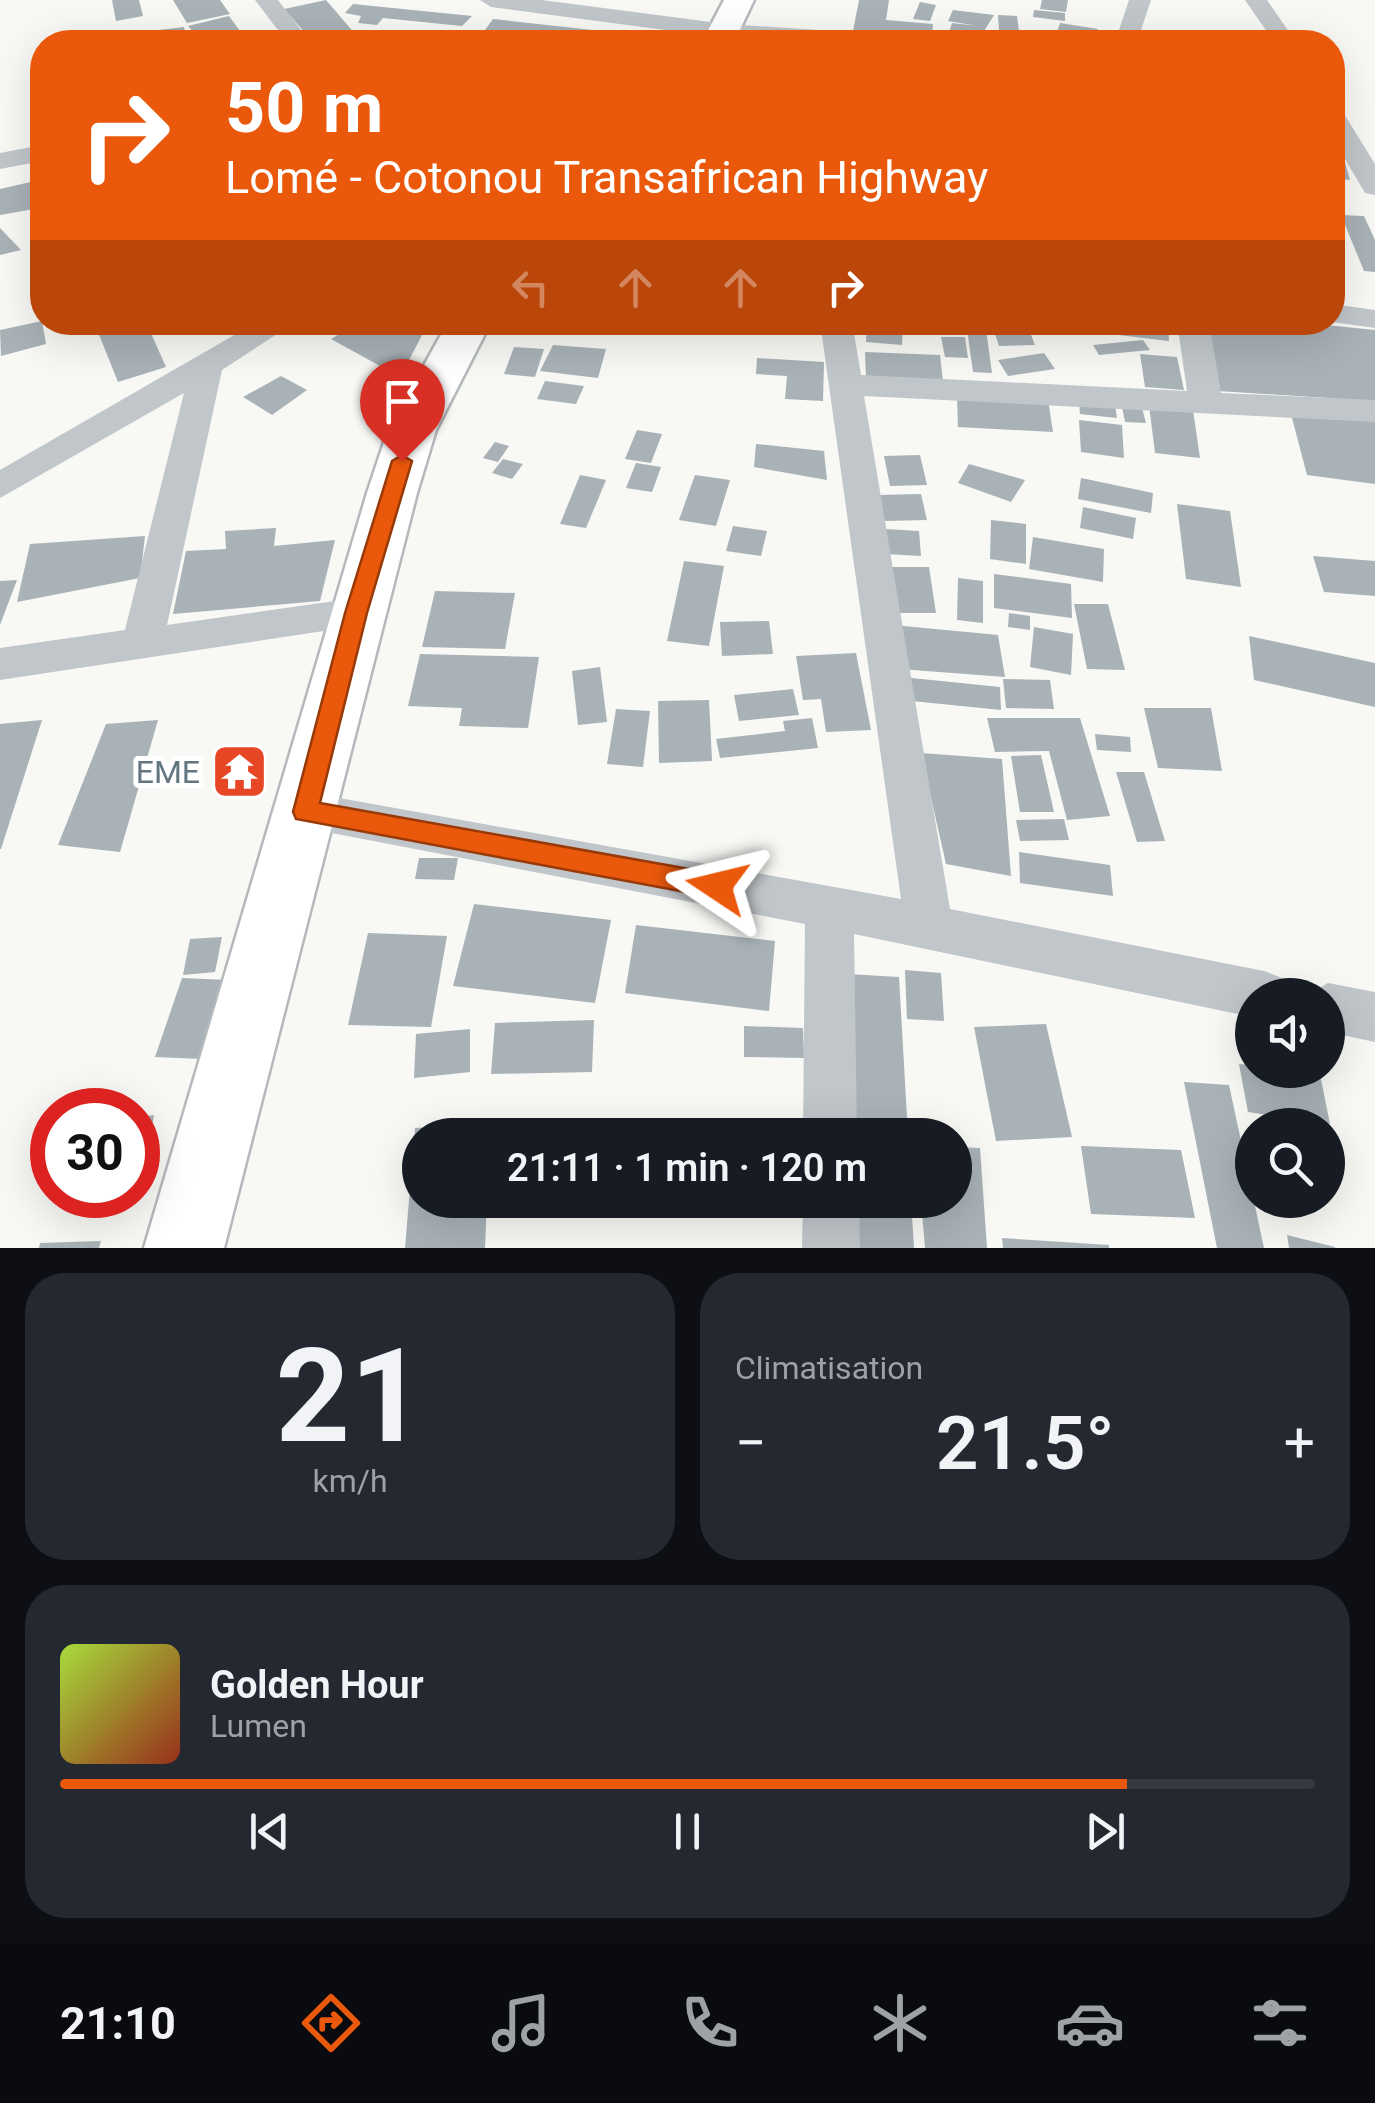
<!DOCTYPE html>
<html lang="fr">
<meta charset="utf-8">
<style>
:root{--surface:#171b24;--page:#242831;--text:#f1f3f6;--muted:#9ea1a6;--line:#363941;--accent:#ea580c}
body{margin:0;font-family:Roboto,sans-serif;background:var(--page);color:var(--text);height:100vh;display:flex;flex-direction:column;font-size:38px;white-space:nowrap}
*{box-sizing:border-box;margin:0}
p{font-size:32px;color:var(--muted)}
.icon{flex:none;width:55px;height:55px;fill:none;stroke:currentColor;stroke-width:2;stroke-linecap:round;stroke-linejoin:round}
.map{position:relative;height:1248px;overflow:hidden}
.details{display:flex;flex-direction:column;gap:25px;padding:25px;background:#0d0f14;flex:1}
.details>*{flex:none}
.guide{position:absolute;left:30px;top:30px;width:1315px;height:305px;border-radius:40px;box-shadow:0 10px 40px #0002;background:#ea580c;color:#fff;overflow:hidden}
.buttons{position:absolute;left:1235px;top:978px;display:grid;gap:20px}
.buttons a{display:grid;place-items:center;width:110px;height:110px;border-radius:50%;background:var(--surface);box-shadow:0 10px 40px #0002;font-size:50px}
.speed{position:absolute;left:30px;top:1088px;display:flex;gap:20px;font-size:50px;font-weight:700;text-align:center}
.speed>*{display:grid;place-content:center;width:130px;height:130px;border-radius:50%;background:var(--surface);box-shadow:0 10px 40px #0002;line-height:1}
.speed .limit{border:15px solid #d22;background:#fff;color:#111}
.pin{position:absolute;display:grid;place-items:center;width:85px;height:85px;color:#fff;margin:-102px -42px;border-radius:50% 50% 50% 0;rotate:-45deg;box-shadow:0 0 10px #0007}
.pin .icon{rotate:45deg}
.me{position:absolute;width:110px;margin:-55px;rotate:280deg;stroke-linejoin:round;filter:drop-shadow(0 0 8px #0008)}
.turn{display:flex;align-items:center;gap:35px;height:210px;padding:0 30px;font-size:45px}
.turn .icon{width:130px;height:130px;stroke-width:2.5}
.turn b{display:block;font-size:70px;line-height:85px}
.lanes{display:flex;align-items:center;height:95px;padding:0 30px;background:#0003;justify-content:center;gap:50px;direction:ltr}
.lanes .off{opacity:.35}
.big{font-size:75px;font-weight:600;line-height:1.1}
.details .tile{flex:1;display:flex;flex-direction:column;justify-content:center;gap:15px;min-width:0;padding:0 35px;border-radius:40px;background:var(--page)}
.details .dial{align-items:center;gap:0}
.dial b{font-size:130px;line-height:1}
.song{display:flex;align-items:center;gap:30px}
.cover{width:120px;height:120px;border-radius:15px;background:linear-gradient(135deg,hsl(80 70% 55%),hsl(10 70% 35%))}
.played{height:10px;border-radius:5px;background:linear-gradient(90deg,var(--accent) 85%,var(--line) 85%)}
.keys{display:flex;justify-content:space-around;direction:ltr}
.heat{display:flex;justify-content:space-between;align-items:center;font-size:55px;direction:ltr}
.details .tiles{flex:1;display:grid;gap:25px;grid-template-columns:1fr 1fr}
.tile:last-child{grid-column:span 2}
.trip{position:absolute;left:402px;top:1118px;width:570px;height:100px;border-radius:50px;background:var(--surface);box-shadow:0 10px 40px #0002;font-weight:600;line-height:100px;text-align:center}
.menu{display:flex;height:160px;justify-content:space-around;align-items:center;background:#090b0e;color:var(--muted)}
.menu .icon{width:70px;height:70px}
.menu .active{color:var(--accent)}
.menu b{font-size:45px;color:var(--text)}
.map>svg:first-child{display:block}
</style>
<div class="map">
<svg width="1375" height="1248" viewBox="0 0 1375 1248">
<rect width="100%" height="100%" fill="#f8f8f5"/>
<g fill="#a8b2b7">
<path d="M112,0H139L143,16L116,21Z"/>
<path d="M173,0H220L230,14L187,23Z"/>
<path d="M326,0L362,42H313L284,9Z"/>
<path d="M859,0H889L886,20L933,24L932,36L853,31Z"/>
<path d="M1042,0H1068L1066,12L1040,9Z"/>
<path d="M920,2L936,5L930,21L913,19Z"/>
<path d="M353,4L472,16L462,26L383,18L377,25L358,23L361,16L345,13Z"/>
<path d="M953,10L994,15L981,36L949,33L952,23L978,26L948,21Z"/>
<path d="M1034,10L1065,13V21L1033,17Z"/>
<path d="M998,15L1017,16L1019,31L999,30Z"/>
<path d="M229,16L248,42H231L223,32L199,38L188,26Z"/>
<path d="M493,19L611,32L604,42L482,34Z"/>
<path d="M1060,23L1098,29L1095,41L1056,35Z"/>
<path d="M184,27L187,42H152L150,31Z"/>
<path d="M1332,134H1337L1350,180L1332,178Z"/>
<path d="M35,181L40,208L0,215V189Z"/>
<path d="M1341,215L1364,216L1375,240V272L1364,271Z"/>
<path d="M0,228L21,250L0,255Z"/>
<path d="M1332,232L1336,233L1344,287L1332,285Z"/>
<path d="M42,321L46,344L1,356L0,330Z"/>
<path d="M94,322H146L166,367L118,382Z"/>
<path d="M359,322H429L400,377L331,339Z"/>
<path d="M606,322H665L660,333Z"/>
<path d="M867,322H903L902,345L866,342Z"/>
<path d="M916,322H962L961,335L915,329Z"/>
<path d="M966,322H985L992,373L973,372Z"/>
<path d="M991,322H1026L1035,345L999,346Z"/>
<path d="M1109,322H1168L1169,341L1110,334Z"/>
<path d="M1209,322H1296L1375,330V401L1218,391Z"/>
<path d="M941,337H965L968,358L945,357Z"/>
<path d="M1143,340L1150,350L1099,355L1093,345Z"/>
<path d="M553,345L606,349L598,378L540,371Z"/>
<path d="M514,347L544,349L535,377L504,374Z"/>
<path d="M865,352L940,355L943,381L866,378Z"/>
<path d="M1044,353L1055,369L1008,376L998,360Z"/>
<path d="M1140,354L1177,357L1184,390L1145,387Z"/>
<path d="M757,358L824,362L823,401L785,399L787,376L756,374Z"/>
<path d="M281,376L307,390L272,415L243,397Z"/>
<path d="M545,381L584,386L576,404L537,399Z"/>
<path d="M957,398L1048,400L1053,432L958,427Z"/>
<path d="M1079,401L1115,405L1117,418L1080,414Z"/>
<path d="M1121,402L1141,404L1146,423L1125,422Z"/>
<path d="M1149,405L1193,410L1200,458L1155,453Z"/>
<path d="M1291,414L1375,418V484L1307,475Z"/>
<path d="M1079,420L1122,425L1124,458L1081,452Z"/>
<path d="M637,430L662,434L651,463L625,459Z"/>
<path d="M495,442L509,446L498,462L483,458Z"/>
<path d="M756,444L824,451L827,480L754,467Z"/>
<path d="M920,455L927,485L890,486L884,456Z"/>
<path d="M503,459L523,464L512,479L492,473Z"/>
<path d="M636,463L661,467L652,492L626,488Z"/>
<path d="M969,464L1025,480L1011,502L958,483Z"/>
<path d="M580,475L606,480L586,528L560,524Z"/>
<path d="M695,475L730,480L716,526L679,520Z"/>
<path d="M1081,478L1153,493L1151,513L1078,499Z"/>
<path d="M921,494L927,520L884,521L879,495Z"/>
<path d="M1177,504L1230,511L1241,587L1186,579Z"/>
<path d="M1083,507L1136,518L1133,539L1080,528Z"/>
<path d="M991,520L1026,524V564L990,559Z"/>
<path d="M733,526L767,531L761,556L726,551Z"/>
<path d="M276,528L274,546L335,540L320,601L173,614L186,551L226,549L225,531Z"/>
<path d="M885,529L919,531L921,556L885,554Z"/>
<path d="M145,536L140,578L17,602L30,544Z"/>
<path d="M1033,537L1104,549L1103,582L1029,569Z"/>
<path d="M1313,556L1375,561V596L1324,592Z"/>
<path d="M684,561L724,566L709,646L667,641Z"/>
<path d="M889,567H929L936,613H895Z"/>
<path d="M994,574L1071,584L1072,618L994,608Z"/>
<path d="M958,578L983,581V623L957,620Z"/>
<path d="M17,580L0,625V581Z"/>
<path d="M435,591L515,593L505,649L422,647Z"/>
<path d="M1074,604H1108L1125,670L1087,669Z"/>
<path d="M1009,613L1030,616V630L1008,627Z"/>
<path d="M769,621L773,654L722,656L720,622Z"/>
<path d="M893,625L998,635L1005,677L900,669Z"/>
<path d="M1034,627L1073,634L1071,675L1030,667Z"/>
<path d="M1249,636L1375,663V707L1254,680Z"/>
<path d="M856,653L871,730L826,732L821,699L803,700L796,656Z"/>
<path d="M420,654L539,657L528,728L459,726L462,708L408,706Z"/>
<path d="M600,667L607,722L578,725L572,671Z"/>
<path d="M902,677L1000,687L1001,710L902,700Z"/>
<path d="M1003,679L1050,680L1054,709L1006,708Z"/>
<path d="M793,689L799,715L739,721L734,695Z"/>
<path d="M709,700L712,761L659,763L658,701Z"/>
<path d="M1144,708H1211L1222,771L1158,768Z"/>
<path d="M616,709L650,711L643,767L607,764Z"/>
<path d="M812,718L818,748L720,758L716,739L785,731L783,721Z"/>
<path d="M987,718H1080L1110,816L1067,820L1049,751L995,752Z"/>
<path d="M42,720L1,849H0V724Z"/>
<path d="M158,720L120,852L58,845L106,724Z"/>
<path d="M1095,734L1130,737L1131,752L1097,750Z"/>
<path d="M921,753L1002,759L1011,876L946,864Z"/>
<path d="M1041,755L1054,812H1020L1011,756Z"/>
<path d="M1116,772H1144L1165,841L1137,842Z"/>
<path d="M1064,819L1069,840L1020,841L1016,820Z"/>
<path d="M1019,852L1110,865L1113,896L1020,883Z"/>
<path d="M419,858H458L454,880L415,879Z"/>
<path d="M474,904L611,920L595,1003L453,986Z"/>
<path d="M636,925L775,941L769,1011L625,993Z"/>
<path d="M368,933L447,936L431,1027L348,1025Z"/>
<path d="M222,937L215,972L183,975L190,939Z"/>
<path d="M905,970L941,973L944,1021L907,1019Z"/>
<path d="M848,974L899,977L908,1135H852Z"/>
<path d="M182,978L227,980L202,1059L155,1057Z"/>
<path d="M594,1020L592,1072L491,1074L495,1023Z"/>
<path d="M1046,1024L1072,1137L996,1141L974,1027Z"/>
<path d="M744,1026L803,1028L804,1058L744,1057Z"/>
<path d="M470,1029V1072L414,1078L416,1034Z"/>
<path d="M1239,1064L1252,1065V1070L1320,1074L1330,1124L1248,1112Z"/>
<path d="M1184,1082L1229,1085L1264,1248H1217Z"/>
<path d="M154,1115L145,1171L138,1172V1117Z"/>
<path d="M491,1123L490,1135H420V1200H487L485,1248H405L415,1128Z"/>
<path d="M1081,1146L1181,1150L1195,1218L1091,1214Z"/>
<path d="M955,1147L980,1148L987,1248H925L921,1200H955Z"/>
<path d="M854,1200H911L914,1248H855Z"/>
<path d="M1287,1235L1335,1247V1248H1289Z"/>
<path d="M1002,1238L1109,1245V1248H1003Z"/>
<path d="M101,1241L99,1248H39L40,1243Z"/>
</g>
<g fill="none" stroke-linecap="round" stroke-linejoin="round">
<defs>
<g id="highway">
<path d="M724,0H754L734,42H702Z"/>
<path d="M448,322H491L436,430L417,493L224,1248H144L367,493L388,430Z"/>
</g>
</defs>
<use href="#highway" stroke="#b4b9bc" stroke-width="5"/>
<g fill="#c1c6ca" fill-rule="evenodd">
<path d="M255,0H278L310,42H287Z"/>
<path d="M480,0H542L726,24L894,35L906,42L726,38L491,7Z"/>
<path d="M1129,0H1151L1137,42H1115Z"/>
<path d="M1245,0H1267L1296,42H1274Z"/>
<path d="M1332,107L1341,109L1375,164V195L1365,193L1332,137Z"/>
<path d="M42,145V161L0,169V153Z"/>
<path d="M1332,304L1375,310V328L1332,322Z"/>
<path d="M257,322H295L222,370L167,625L356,598L370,602L376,613L370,624L0,680V648L125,630L184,393L0,498V470Z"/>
<path d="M820,322H852L861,375L1187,391L1177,322H1209L1221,393L1375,400V422L864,396L950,909L1264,971L1282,978L1289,995H1252V1017L854,934L857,1135H803L805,924L290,825L283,811L290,797L306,792L901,899Z"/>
<path d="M1328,983L1375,992V1042L1328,1032V995H1308Z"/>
<path d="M803,1200H859L860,1248H802Z"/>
</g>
<use href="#highway" fill="#fff" fill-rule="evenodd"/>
</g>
<path fill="#ea580c" stroke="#983908" stroke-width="2.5" d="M402,455L412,461L367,613L320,803L717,874L727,878L731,886L727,895L717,898L296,819L293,812L345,613L392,461Z"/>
<defs>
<symbol id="temple-square" viewBox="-11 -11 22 22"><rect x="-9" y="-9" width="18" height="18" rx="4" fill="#e84726" stroke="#fff"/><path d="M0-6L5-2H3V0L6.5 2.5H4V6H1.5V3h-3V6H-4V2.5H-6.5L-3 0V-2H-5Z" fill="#fff"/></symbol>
</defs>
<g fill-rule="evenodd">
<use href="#temple-square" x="208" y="740" width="63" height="63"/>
</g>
<g text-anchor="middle" stroke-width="10" stroke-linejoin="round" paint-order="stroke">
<g font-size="32" fill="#627681" stroke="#fff" text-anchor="end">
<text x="200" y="783">EME</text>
</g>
</g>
</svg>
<div class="buttons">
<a><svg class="icon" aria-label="sound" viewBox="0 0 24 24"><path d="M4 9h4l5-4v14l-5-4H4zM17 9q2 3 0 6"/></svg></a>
<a><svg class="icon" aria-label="search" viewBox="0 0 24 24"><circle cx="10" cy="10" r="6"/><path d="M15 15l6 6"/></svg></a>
</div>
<div class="speed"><div class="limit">30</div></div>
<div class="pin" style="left:402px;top:461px;background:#d93025"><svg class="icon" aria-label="arrive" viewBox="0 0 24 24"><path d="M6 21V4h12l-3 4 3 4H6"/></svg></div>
<svg class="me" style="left:717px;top:886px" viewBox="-20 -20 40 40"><path d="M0-17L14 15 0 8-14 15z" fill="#ea580c" stroke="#fff" stroke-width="4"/></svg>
<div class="trip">21:11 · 1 min · 120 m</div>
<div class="guide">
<div class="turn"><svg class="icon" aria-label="right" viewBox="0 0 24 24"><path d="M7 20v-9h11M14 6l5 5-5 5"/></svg><div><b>50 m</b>Lomé - Cotonou Transafrican Highway</div></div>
<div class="lanes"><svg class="icon off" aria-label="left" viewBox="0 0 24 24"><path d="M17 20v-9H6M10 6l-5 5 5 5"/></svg><svg class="icon off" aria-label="ahead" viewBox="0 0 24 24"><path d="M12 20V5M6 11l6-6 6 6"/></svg><svg class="icon off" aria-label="ahead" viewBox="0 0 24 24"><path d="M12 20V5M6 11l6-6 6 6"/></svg><svg class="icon" aria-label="right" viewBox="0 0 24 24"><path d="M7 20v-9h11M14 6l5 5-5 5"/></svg></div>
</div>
</div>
<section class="details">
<div class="tiles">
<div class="tile dial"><b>21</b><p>km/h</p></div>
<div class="tile"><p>Climatisation</p>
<div class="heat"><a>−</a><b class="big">21.5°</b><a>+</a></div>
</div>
<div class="tile">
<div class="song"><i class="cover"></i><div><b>Golden Hour</b><p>Lumen</p></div></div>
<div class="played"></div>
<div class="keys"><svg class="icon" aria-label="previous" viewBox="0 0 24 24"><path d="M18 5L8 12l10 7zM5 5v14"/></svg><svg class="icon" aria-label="pause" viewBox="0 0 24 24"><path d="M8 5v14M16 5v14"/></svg><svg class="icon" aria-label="next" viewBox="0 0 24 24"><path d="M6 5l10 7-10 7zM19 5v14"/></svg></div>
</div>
</div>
</section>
<nav class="menu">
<b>21:10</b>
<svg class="icon active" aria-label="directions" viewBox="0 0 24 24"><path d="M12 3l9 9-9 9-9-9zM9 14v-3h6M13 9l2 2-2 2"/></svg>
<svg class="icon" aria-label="music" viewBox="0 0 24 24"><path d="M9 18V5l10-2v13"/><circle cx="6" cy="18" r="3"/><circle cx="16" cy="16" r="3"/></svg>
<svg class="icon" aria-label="phone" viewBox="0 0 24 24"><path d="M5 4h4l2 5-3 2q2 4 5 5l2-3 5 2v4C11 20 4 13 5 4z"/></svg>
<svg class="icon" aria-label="climate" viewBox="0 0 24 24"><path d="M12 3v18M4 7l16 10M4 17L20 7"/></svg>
<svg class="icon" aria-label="car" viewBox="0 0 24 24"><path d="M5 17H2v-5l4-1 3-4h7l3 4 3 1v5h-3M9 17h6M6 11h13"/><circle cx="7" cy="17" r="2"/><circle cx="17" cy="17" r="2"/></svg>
<svg class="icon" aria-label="filters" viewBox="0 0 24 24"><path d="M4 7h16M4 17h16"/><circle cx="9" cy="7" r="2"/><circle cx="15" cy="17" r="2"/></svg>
</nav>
